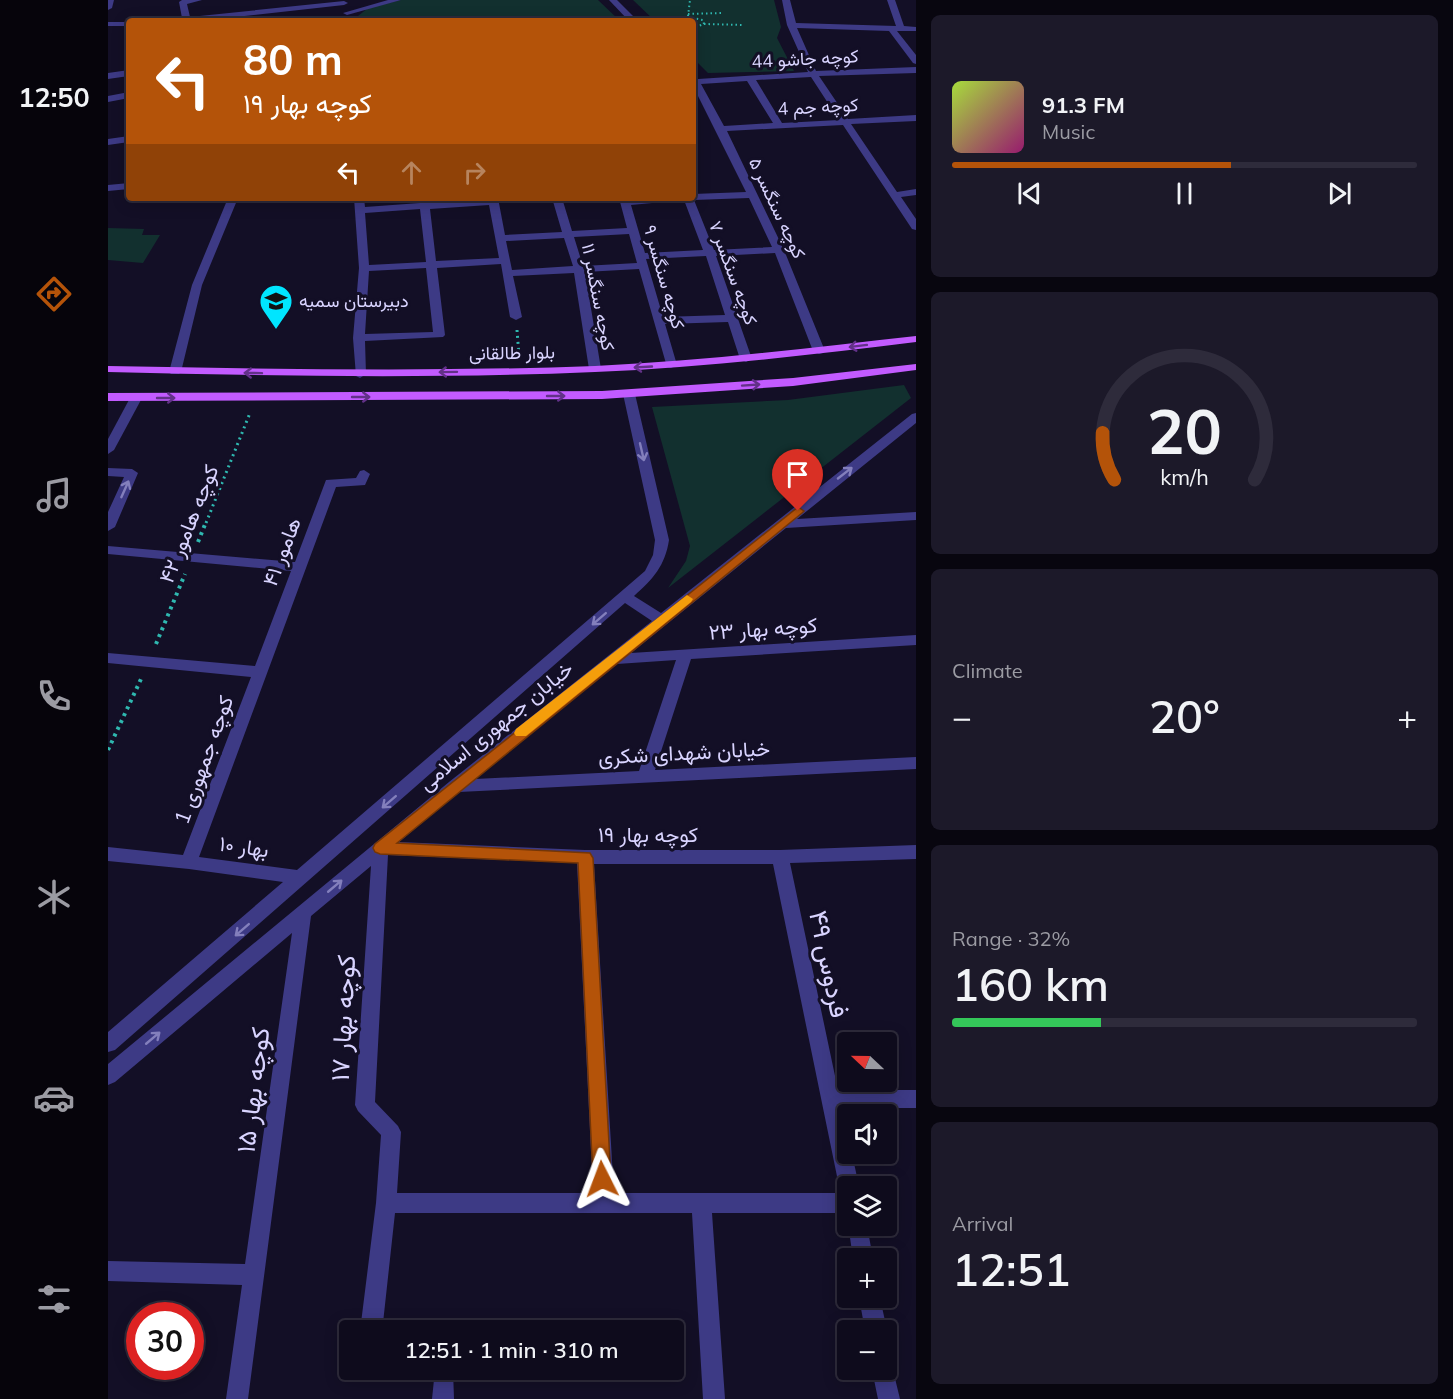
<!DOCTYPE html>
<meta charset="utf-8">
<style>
:root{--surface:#0e0b1c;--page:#1c1929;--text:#f1f3f6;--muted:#9b9ba3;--line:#2e2b3b;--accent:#b45309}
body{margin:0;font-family:Mulish,Vazirmatn,sans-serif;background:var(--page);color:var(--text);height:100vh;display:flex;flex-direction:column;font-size:22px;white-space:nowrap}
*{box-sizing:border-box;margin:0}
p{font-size:20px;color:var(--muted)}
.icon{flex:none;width:33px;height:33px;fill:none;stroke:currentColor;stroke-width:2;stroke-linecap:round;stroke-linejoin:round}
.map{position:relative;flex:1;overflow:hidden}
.side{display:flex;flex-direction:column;gap:15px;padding:15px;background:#08060f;width:537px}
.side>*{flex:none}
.guide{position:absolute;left:18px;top:18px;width:570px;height:183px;border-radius:6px;box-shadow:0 3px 15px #0003,0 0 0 2px var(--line);background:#b45309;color:#fff;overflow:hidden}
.needle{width:39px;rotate:292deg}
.tools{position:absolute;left:729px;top:1032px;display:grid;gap:12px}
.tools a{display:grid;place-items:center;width:60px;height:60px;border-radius:6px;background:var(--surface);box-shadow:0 3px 15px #0003,0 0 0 2px var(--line);font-size:30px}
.speed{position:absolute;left:18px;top:1302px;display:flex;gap:12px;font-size:30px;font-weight:700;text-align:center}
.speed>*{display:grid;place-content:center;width:78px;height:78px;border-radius:50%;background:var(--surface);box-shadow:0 3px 15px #0003,0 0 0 2px var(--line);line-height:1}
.speed .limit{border:9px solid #d22;background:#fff;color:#111}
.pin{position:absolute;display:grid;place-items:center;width:51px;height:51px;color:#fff;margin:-62px -26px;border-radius:50% 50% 50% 0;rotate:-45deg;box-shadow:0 0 6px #0007}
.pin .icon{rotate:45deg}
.me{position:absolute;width:66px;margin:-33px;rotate:357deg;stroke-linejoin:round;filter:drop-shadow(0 0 4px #0008)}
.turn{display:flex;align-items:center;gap:21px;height:126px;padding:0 18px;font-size:27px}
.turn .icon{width:78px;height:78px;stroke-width:2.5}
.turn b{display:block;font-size:42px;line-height:51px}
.lanes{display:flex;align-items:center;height:57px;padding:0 18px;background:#0003;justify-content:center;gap:30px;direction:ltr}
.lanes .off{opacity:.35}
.big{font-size:45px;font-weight:600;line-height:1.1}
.side .card{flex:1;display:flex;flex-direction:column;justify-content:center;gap:9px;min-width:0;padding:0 21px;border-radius:9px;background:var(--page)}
.side .dial{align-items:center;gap:0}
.dial svg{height:156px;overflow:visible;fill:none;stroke:var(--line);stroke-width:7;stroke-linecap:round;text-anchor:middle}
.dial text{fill:var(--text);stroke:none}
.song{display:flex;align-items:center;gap:18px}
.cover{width:72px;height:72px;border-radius:9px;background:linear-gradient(135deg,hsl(80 70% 55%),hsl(320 70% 35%))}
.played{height:6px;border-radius:3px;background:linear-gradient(90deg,var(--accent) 60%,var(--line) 60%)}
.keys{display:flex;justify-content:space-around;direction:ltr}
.heat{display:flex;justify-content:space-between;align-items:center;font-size:33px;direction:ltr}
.charge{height:9px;border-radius:4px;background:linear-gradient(90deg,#34c759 32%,var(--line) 0)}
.trip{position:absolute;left:231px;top:1320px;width:345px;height:60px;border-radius:6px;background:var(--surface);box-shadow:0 3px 15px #0003,0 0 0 2px var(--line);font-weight:600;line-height:60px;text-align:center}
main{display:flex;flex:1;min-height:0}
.tab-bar{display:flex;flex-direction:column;width:108px;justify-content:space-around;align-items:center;background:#06040b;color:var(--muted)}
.tab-bar .icon{width:42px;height:42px}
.tab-bar .on{color:var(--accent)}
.tab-bar b{font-size:27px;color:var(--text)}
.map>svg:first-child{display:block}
</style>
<main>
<nav class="tab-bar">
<b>12:50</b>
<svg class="icon on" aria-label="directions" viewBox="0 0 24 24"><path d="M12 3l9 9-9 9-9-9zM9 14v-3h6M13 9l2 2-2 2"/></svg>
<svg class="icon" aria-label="music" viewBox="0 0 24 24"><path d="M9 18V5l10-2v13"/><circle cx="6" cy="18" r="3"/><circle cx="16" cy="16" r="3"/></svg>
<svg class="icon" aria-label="phone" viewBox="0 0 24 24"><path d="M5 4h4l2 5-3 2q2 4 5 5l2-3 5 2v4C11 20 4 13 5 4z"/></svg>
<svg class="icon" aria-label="climate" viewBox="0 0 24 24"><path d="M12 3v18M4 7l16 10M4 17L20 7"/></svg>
<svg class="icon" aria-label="car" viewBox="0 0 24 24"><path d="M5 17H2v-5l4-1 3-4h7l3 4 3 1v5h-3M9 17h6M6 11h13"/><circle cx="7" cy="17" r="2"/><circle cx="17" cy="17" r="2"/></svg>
<svg class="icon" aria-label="filters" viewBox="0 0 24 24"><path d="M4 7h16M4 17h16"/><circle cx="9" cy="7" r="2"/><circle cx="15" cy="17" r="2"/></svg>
</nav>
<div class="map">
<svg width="808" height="1399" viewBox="0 0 808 1399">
<rect width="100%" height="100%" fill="#130f26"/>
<g fill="#12302f">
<path d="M293,0H490L512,21H250V16L260,8Z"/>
<path d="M525,0H666L673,27L669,38L686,71L600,73L585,58V21H547Z"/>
<path d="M0,228L36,229L34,235H52L35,263L0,260Z"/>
<path d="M796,385L803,398L560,588L578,561L582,546L544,407L680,400Z"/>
</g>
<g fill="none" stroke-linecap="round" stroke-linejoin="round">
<g stroke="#2fb8b0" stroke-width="2" stroke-dasharray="1.5 3" stroke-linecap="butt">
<path d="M580,14L615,13"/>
<path d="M580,16L582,0"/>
<path d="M541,20L567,21"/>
<path d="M567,21L579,17L595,20L596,24L585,28"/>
<path d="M596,24L636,25"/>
</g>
<g stroke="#2fb8b0" stroke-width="3" stroke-dasharray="2 4" stroke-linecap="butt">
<path d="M409,330L411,356"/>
<path d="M98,523L142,413"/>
</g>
<g stroke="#2fb8b0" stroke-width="4" stroke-dasharray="3 4.5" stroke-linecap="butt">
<path d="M90,542L98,522"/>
<path d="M48,644L77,574"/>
<path d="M0,750L33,679"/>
</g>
<g fill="#3d3a85" fill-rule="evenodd">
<path d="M0,0H6L4,8L0,10Z"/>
<path d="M74,0H94L79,4L82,17L236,1L240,3L236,5L91,21H65L74,18L71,2Z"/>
<path d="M280,0H293L239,15L235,13Z"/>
<path d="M501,0H509L530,21H521Z"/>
<path d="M674,0H682L688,23L788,26L779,0H787L796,26L808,27V31H789L808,55V64L805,63L781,31L689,28L708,71L808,67V73L711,76L740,119L808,115V121L743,124L789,192L808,189V195L793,197L808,219V230L804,229L735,125L619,131L676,250L717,351L715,353L711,354L705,351L667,253L608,256L644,359L638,362L632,359L620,322L557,324L569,365L563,368L559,367L531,269L477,272L493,369L487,372L481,369L466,273L405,276L414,317L408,320L402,317L393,264L329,268L337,335L335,337L257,341L258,374L252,378L248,376L245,338L251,268L246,198H256L257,207L312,203L311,198H321V203L390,198L397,235L454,232L444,198H454L464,231L519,228L511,198H585V194L638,192L585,86V75L590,79L700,72L679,25ZM703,77L731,120L674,123L648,80ZM639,81L665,123L616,126L593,84ZM641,198L664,247L606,250L586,200ZM576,200L595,250L537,253L523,205ZM381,205L391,258L328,261L322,209ZM312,209L318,262L261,265L257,213ZM521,234L529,263L475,266L466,237ZM456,238L465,266L404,270L398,241ZM598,256L617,315L555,317L538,259ZM318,268L325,332L257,334L261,271Z"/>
<rect x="0" y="22" width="21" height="4"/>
<path d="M21,70V76L0,79V73Z"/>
<path d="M21,92V98L0,102V96Z"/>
<path d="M21,136V142L0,145V139Z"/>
<path d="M21,183V189L0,191V185Z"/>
<path d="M120,198H130L94,285L73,372L71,374H63L61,372L84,285Z"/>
<path d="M521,390L527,394L561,540C557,566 545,579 526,596L553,613L804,414L808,413V423L689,519L808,512V520L678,528L523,653L808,635V645L583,659L547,770L808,757V769L351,792L291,842L477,850H672L808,845V859L682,863L730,1090H808V1108H734L740,1133V1154H744L751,1186H740V1213H604L617,1399H595L584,1213H287L275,1323L272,1330H256L253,1323L268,1203L273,1135L250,1111L247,1105L263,866L203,916L140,1399H118L134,1285L0,1281V1261L137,1264L184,933L7,1082L0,1085V1064L341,782L544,621L517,603L7,1050L0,1052V1032L175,882L81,869L0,861V847L75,855L143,677L0,663V653L147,666L183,571L0,554V546L187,562L218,480L248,478L252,471L256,470L262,474L257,485L228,487L91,857L189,870L537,571L545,555L547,540L515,394ZM568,660L531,771L367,779L509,664ZM280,855L469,863L485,1193H289L293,1132L290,1126L267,1102ZM486,864H665L731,1186L735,1193H506Z"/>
<path d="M28,394L34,398L6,450L0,454V439L22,398Z"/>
<path d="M0,468L24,469L30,473L7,527L0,531V512L16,477L0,476Z"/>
<path d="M740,1224L759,1226L765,1258H745Z"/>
<path d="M751,1298H772L779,1330L778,1331L757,1330Z"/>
<path d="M778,1361L783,1362L792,1399H770L764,1370H778Z"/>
<path d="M327,1370H345L346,1399H324Z"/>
</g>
<g fill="#c25bff" fill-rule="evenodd">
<path d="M808,336V342C701,355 594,368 487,372C324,379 162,376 0,372V366C162,369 324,372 487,366C594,361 701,348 808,336Z"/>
<path d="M808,364V370L685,386L494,399L0,401V393L494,391L685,378Z"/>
</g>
</g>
<defs><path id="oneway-shaft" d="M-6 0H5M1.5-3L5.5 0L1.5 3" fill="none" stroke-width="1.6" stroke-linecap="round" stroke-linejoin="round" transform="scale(1.5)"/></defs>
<g stroke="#623188">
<use href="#oneway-shaft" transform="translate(750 346) rotate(173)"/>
<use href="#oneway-shaft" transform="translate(535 367) rotate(177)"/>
<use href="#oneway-shaft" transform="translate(340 372) rotate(179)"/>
<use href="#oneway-shaft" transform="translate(145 373) rotate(-179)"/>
<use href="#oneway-shaft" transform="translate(643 385) rotate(-4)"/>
<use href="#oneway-shaft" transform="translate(448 396)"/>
<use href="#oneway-shaft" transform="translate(253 397)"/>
<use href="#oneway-shaft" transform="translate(58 398)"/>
</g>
<g stroke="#837fbc">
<use href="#oneway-shaft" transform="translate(534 452) rotate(77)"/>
<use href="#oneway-shaft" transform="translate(737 473) rotate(-38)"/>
<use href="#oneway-shaft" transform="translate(17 489) rotate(-66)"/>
<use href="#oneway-shaft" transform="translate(491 619) rotate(139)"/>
<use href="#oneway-shaft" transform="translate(281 802) rotate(139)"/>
<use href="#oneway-shaft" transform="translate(227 886) rotate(-40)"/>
<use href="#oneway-shaft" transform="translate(134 930) rotate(139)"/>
<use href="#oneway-shaft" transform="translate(45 1038) rotate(-40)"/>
</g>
<path fill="#b45309" stroke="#753606" stroke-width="1.5" d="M690,507L696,511L694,513L289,843L482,853L485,858L503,1179L501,1185L494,1188L488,1185L485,1179L470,863L272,854L267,852L265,848L267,844Z"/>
<path fill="#f59e0b" d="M579,595L585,599L583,602L418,736H408L406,733L408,729Z"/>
<defs>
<symbol id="school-pin" viewBox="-11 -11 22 30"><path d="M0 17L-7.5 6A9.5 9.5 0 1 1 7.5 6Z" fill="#00e5ff" stroke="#130f26"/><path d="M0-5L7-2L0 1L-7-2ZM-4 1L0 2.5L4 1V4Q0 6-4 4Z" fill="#111"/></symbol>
</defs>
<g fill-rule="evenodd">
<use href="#school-pin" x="149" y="282" width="38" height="52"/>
</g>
<g text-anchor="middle" stroke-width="6" stroke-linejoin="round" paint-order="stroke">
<g font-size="18" fill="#d9d4ff" stroke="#130f26">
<text transform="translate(697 59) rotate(-3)" y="6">کوچه جاشو 44</text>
<text transform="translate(710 107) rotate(-3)" y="6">کوچه جم 4</text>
<text transform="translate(669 208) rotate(65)" y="6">کوچه سنگسر ۵</text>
<text transform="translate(625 273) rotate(70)" y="6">کوچه سنگسر ۷</text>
<text transform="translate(556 277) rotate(74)" y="6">کوچه سنگسر ۹</text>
<text transform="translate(490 297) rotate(79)" y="6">کوچه سنگسر ۱۱</text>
<text transform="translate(404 353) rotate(-1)" y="6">بلوار طالقانی</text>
</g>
<g font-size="18" fill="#d9d4ff" stroke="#130f26" text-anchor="start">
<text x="191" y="307">دبیرستان سمیه</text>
</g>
<g font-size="21" fill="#d9d4ff" stroke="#130f26">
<text transform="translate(81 524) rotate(-68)" y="7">کوچه هامور ۴۲</text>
<text transform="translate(174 552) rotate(-69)" y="7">هامور ۴۱</text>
<text transform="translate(655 629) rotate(-4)" y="7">کوچه بهار ۲۳</text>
<text transform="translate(388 726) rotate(-39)" y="7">خیابان جمهوری اسلامی</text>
<text transform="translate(576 753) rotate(-3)" y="7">خیابان شهدای شکری</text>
<text transform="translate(96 760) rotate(-70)" y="7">کوچه جمهوری 1</text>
<text x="540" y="842">کوچه بهار ۱۹</text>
<text transform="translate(136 847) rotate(8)" y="7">بهار ۱۰</text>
</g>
<g font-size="26" fill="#d9d4ff" stroke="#130f26">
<text transform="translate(721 964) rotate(78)" y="9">فردوس ۴۹</text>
<text transform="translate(235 1018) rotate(-87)" y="9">کوچه بهار ۱۷</text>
<text transform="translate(145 1090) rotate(-83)" y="9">کوچه بهار ۱۵</text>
</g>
</g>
</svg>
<div class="tools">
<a><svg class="needle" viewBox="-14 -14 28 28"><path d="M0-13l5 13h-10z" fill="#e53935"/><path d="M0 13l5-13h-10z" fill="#9b9ba3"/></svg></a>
<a><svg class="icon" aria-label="sound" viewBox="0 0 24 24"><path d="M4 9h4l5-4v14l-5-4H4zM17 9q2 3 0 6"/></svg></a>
<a><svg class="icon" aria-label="layers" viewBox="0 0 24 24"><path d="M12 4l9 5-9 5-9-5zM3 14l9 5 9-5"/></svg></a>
<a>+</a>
<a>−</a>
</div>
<div class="speed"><div class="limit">30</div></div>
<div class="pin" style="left:690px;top:511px;background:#d93025"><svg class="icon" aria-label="arrive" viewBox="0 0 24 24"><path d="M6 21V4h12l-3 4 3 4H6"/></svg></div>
<svg class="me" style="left:494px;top:1179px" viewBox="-20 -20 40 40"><path d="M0-17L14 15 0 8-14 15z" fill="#b45309" stroke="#fff" stroke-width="4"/></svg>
<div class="trip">12:51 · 1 min · 310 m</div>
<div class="guide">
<div class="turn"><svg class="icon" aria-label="left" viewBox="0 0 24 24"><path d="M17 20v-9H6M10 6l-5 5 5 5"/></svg><div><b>80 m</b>کوچه بهار ۱۹</div></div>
<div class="lanes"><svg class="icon" aria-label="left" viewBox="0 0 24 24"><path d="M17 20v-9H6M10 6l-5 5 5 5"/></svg><svg class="icon off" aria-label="ahead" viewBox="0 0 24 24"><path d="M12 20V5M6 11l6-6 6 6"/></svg><svg class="icon off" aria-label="right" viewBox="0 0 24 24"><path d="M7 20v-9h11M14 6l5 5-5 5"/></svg></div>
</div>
</div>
<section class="side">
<div class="card">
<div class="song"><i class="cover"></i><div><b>91.3 FM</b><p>Music</p></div></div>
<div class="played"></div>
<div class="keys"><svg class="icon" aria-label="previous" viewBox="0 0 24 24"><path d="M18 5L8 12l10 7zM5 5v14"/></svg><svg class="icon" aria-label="pause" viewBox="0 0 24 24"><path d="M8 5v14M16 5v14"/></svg><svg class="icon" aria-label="next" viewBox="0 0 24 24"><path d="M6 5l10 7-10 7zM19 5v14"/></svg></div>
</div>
<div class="card dial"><svg viewBox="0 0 100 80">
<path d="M14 69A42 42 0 1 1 86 69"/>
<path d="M14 69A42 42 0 0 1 8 45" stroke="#b45309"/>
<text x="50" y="56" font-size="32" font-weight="700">20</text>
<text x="50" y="72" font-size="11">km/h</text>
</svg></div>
<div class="card"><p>Climate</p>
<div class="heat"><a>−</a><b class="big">20°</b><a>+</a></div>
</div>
<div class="card"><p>Range · 32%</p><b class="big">160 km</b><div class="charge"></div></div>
<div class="card"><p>Arrival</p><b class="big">12:51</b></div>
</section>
</main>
